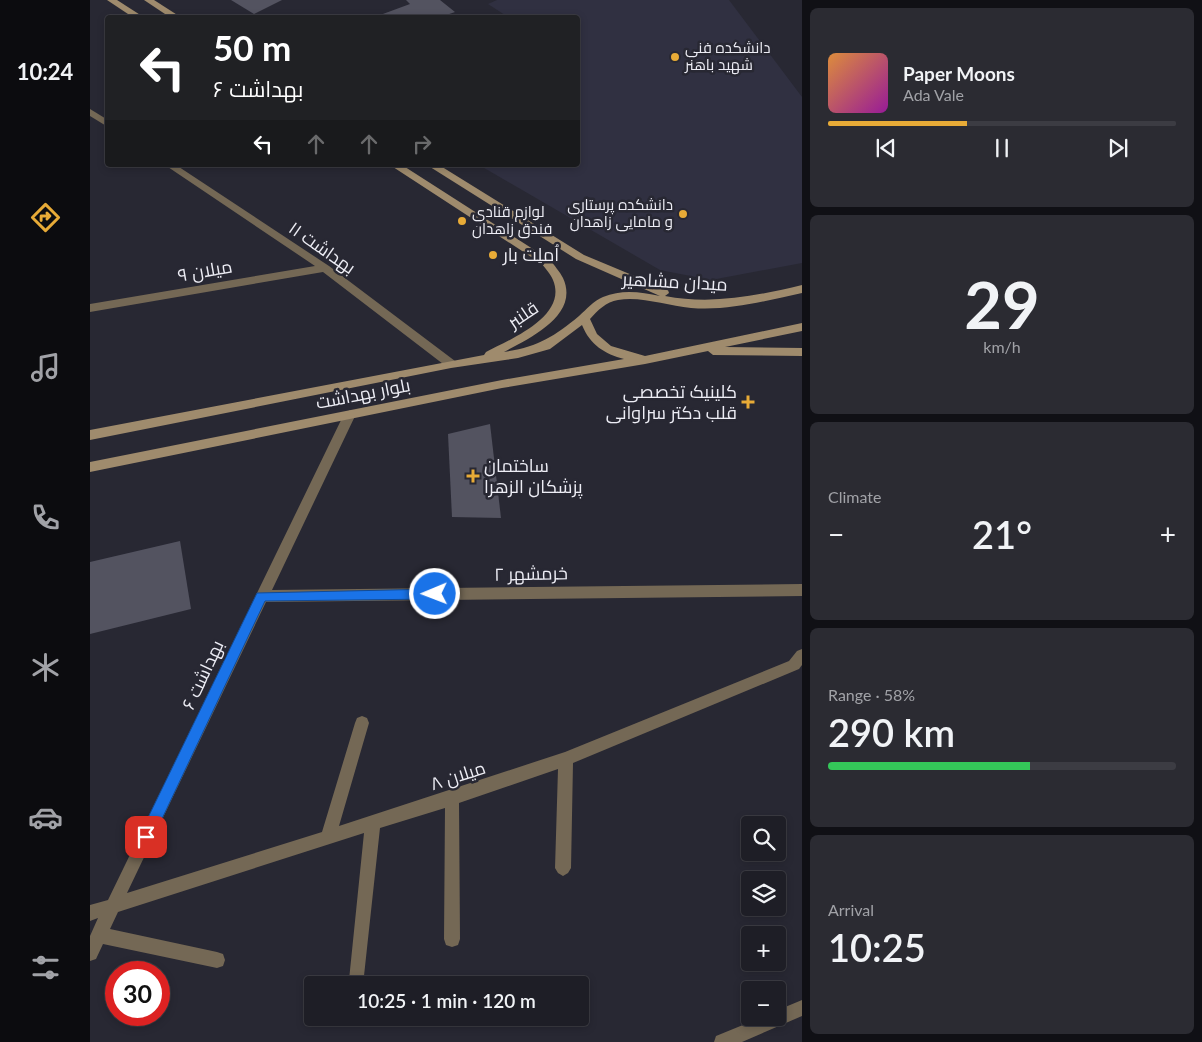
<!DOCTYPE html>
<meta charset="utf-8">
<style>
:root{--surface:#1e1e26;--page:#2b2b32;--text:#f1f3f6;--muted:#a1a2a7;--line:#3c3c43;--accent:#e8ab37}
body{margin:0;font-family:Lato,Cairo,sans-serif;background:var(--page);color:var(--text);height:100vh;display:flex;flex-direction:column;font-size:19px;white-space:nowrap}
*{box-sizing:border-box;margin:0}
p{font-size:16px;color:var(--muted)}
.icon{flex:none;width:28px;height:28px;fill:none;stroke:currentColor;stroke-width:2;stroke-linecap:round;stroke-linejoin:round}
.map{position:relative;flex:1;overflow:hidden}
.drawer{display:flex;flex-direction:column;gap:8px;padding:8px;background:#101015;width:400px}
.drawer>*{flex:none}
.banner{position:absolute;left:15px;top:15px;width:475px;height:152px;border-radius:5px;box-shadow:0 2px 8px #0003,0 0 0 1px var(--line);background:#202124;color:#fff;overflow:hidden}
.fabs{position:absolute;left:651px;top:816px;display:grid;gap:10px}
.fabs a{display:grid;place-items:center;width:45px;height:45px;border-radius:5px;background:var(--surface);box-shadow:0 2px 8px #0003,0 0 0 1px var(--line);font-size:25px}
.speed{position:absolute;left:15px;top:961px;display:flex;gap:10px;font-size:25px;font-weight:700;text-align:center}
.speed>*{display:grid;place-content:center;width:65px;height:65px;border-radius:50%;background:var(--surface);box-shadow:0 2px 8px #0003,0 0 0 1px var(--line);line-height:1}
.speed .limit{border:8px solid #d22;background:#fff;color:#111}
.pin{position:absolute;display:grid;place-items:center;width:42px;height:42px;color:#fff;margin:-21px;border-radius:10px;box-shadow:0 2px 8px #0006}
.me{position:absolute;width:55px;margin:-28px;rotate:269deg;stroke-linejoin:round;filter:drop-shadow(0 0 4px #0008)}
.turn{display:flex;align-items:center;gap:18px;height:105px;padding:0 25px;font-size:22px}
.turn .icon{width:65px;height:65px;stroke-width:2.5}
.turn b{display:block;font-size:35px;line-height:42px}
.lanes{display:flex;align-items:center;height:48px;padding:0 25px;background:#0003;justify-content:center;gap:25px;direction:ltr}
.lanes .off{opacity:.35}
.big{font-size:38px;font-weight:600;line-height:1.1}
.drawer .card{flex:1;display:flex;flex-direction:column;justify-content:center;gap:8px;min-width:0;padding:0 18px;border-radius:8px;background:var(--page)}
.drawer .dial{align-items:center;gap:0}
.dial b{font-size:65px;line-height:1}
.song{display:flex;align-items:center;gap:15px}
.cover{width:60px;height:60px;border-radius:8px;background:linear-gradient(135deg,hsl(30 70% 55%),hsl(300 70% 35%))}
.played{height:5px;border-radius:2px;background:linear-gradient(90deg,var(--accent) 40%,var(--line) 40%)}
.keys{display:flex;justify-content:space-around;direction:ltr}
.heat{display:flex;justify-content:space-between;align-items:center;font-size:28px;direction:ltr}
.charge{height:8px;border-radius:4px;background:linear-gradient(90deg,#34c759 58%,var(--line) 0)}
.trip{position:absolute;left:214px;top:976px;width:285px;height:50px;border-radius:5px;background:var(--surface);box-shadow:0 2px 8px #0003,0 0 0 1px var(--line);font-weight:600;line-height:50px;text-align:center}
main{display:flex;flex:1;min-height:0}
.dock{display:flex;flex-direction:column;width:90px;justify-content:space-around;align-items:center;background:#0c0c0f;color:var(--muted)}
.dock .icon{width:35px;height:35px}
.dock .active{color:var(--accent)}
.dock b{font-size:22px;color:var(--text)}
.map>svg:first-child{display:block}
</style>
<main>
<nav class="dock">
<b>10:24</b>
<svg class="icon active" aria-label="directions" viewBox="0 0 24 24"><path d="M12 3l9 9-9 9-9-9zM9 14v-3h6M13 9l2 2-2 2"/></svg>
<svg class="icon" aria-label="music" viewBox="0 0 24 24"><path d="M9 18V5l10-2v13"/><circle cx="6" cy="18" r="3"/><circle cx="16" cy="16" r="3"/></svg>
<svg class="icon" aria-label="phone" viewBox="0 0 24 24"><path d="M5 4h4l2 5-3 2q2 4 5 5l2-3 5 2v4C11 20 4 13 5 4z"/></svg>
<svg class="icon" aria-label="climate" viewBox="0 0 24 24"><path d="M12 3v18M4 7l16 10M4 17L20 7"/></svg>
<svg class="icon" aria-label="car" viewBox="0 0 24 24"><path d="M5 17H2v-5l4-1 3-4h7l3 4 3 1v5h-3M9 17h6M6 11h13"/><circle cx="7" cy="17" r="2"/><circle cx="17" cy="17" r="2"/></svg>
<svg class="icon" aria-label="filters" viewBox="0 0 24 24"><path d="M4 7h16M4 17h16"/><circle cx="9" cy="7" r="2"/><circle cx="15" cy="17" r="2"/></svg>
</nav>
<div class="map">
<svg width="712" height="1042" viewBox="0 0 712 1042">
<rect width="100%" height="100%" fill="#282833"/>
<path fill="#303041" d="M407,0H639L712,97V263L621,280L570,270L389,165H488V18L418,17L398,4Z"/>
<g fill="#535360">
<path d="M141,0H192L164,14Z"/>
<path d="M316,0H350L365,12L348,18H282L320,4Z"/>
<path d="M400,424L411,518L362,517L358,434Z"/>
<path d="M90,541L101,609L0,634V562Z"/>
</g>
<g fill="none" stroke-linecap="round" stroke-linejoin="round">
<g fill="#746855" fill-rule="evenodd">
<path d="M0,109L18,120V127L0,116Z"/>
<path d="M75,165H86L239,266L365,361L367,364L365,367H357L233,272L0,312V304L225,266Z"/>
<path d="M260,410L266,414L182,590L712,584V596L176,602L37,893L232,832L265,723L267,718L272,716L277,718L279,723L249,826L475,752L699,661L707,651L712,649V665L709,669L483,763L481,868L478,873L473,876L468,873L465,868L468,769L369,803L370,939L368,945L362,947L356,945L354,939L355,808L290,828L273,985H261L259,980L274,833L28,912L20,929L127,952L133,954L135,960L133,966L127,968L13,944L6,959L0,961V936L8,918L0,921V905L18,900L254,414Z"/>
<path d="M712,1000V1016L652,1042H624L626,1036L670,1018H688V1010Z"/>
</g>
<g fill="#9f8b6d" fill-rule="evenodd">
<path d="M17,0H27L55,18H44Z"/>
<path d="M54,0H64L92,18H81Z"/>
<path d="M300,165H312L460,260C464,265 470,272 473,278C490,315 440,338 414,352C447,347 464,337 489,316C497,309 503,301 513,297C532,289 551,292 570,296L486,259L337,165H349L494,255L578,290L579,293L575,296C622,305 666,296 712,285V293C675,301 639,311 601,308C577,306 552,296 528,300C516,302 508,310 500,319L507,334L521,346L555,356L712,323V331L635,347L712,348V356L623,355L618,351L555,364L412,388L0,472V462L412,380L534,359C515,354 500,345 492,325L460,349L428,358L361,368L0,440V430L394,355L396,352C421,339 478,316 463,280C461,275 456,269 452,264Z"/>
</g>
</g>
<path fill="#1a73e8" stroke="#114b97" d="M345,589L351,594L345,599L175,601L61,842L56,844L51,842L49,837L51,832L167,593Z"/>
<g fill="#e8ab37" stroke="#282833" stroke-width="2">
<circle cx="585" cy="57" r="5"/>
<circle cx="593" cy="214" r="5"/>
<circle cx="372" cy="221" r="5"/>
<circle cx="403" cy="255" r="5"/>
<path d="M655.5 394.5h5v5h5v5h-5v5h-5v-5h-5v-5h5z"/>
<path d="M380.5 468.5h5v5h5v5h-5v5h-5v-5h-5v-5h5z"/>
</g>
<g text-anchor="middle" stroke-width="5" stroke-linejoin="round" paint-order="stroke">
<g font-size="15" fill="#ededf5" stroke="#282833" text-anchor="start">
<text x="595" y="53">دانشکده فنی<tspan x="595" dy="17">شهید باهنر</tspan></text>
<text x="583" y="210" text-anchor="end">دانشکده پرستاری<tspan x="583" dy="17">و مامایی زاهدان</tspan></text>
<text x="382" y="217">لوازم قنادی<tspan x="382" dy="17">فندق زاهدان</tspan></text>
</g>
<g font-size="18" fill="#ededf5" stroke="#282833">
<text transform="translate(232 248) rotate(35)" y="6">بهداشت ۱۱</text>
<text transform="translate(115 271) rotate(-10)" y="6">میلان ۹</text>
<text transform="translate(585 282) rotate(3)" y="6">میدان مشاهیر</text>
<text transform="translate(433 315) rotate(-34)" y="6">قلنبر</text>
<text transform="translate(273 394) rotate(-11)" y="6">بلوار بهداشت</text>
<text transform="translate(441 574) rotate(-1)" y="6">خرمشهر ۲</text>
<text transform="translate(113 675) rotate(-65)" y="6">بهداشت ۶</text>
<text transform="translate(368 776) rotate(-18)" y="6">میلان ۸</text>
</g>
<g font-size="18" fill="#ededf5" stroke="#282833" text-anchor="start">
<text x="413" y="261">اُملِت بار</text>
<text x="647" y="398" text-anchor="end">کلینیک تخصصی<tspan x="647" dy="21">قلب دکتر سراوانی</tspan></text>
<text x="394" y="472">ساختمان<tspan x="394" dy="21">پزشکان الزهرا</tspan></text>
</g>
</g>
</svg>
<div class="fabs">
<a><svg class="icon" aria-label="search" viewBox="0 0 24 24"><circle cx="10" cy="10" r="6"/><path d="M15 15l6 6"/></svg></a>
<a><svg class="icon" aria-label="layers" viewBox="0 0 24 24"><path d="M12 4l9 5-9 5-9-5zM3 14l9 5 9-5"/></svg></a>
<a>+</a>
<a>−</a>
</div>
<div class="speed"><div class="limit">30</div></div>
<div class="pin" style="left:56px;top:837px;background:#d93025"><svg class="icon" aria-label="arrive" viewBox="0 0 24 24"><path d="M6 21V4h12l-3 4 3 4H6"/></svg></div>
<svg class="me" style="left:345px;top:594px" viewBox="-20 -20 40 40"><circle r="17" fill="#1a73e8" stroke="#fff" stroke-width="3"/><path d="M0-11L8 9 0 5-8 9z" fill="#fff"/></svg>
<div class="trip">10:25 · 1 min · 120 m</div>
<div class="banner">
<div class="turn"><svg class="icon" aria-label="left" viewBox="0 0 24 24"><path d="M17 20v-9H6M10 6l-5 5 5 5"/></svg><div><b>50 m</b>بهداشت ۶</div></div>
<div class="lanes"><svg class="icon" aria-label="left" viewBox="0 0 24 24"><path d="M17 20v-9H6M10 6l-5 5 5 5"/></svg><svg class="icon off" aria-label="ahead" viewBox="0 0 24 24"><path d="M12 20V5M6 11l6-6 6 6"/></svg><svg class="icon off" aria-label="ahead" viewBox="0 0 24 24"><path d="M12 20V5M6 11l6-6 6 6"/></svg><svg class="icon off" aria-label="right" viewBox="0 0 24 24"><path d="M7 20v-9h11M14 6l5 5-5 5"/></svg></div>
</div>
</div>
<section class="drawer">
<div class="card">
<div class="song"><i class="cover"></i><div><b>Paper Moons</b><p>Ada Vale</p></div></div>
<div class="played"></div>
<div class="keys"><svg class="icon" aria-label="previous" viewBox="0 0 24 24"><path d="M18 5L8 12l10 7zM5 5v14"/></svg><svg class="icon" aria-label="pause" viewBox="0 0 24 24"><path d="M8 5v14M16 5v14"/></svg><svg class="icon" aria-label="next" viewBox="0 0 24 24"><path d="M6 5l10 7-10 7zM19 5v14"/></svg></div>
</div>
<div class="card dial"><b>29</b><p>km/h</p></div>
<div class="card"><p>Climate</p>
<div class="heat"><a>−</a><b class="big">21°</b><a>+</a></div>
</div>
<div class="card"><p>Range · 58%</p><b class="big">290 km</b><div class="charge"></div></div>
<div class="card"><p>Arrival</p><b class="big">10:25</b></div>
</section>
</main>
